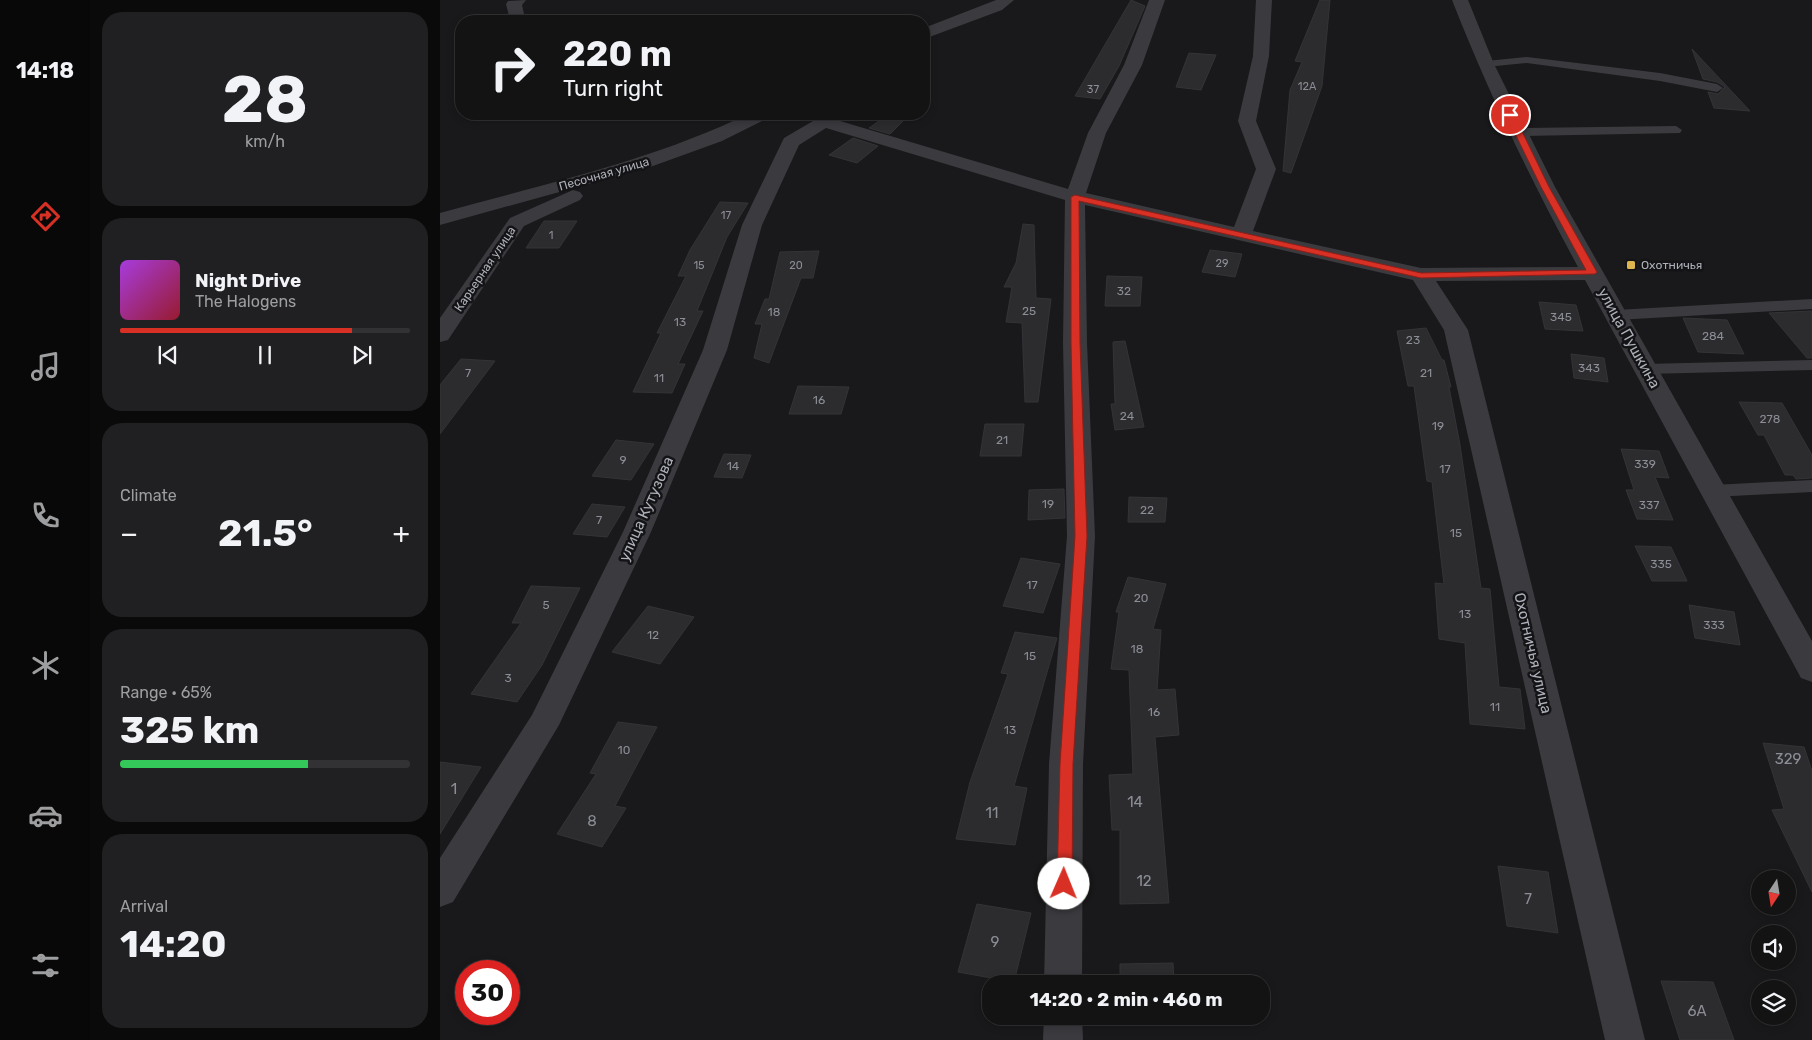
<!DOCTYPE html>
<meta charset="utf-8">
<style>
:root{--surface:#131314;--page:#202022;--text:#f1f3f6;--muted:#9d9ea0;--line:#323234;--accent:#d93025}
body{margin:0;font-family:Rubik,sans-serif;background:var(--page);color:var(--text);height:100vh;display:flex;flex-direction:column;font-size:19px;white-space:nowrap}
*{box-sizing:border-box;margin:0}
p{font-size:16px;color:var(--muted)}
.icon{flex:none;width:28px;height:28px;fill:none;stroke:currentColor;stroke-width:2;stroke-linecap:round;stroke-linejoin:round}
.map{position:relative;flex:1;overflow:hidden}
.details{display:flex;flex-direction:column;gap:12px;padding:12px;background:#0a0a0b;width:350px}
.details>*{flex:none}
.top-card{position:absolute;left:15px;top:15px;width:475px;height:105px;border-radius:20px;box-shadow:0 2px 8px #0003,0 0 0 1px var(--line);background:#131314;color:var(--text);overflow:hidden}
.needle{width:32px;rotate:192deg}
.buttons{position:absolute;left:1311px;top:870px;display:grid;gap:10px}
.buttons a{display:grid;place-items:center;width:45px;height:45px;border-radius:50%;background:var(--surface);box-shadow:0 2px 8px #0003,0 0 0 1px var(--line);font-size:25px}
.speed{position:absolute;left:15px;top:960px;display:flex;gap:10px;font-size:25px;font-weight:700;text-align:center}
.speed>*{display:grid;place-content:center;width:65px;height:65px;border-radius:50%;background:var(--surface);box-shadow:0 2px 8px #0003,0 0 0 1px var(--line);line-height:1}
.speed .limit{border:8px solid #d22;background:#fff;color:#111}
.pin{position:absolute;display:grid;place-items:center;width:42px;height:42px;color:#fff;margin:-21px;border:2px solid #fff;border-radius:50%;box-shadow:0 1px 5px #0007}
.me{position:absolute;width:55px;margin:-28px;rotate:1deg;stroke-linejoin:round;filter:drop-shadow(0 0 4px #0008)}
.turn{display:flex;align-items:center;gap:18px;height:105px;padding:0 25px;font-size:22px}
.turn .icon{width:65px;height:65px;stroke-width:2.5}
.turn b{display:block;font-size:35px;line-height:42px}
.big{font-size:38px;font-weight:700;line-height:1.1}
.details .card{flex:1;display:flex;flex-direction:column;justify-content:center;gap:8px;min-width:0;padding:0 18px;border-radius:20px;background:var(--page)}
.details .dial{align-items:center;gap:0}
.dial b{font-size:65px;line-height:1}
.song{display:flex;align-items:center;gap:15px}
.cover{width:60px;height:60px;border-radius:8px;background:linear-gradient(135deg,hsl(280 70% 55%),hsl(350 70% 35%))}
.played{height:5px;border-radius:2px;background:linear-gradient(90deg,var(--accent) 80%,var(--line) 80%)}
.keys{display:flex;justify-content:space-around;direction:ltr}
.heat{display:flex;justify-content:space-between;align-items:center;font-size:28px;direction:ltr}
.charge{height:8px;border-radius:4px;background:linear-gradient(90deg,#34c759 65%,var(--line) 0)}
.trip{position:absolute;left:542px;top:975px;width:288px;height:50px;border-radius:20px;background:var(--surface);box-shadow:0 2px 8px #0003,0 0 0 1px var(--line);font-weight:700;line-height:50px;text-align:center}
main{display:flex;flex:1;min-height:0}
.dock{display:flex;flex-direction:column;width:90px;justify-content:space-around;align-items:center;background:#080808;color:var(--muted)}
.dock .icon{width:35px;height:35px}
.dock .selected{color:var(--accent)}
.dock b{font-size:22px;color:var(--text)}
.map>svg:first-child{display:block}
</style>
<main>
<nav class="dock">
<b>14:18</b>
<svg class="icon selected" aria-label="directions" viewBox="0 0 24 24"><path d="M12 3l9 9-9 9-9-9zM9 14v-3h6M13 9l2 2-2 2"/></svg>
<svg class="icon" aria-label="music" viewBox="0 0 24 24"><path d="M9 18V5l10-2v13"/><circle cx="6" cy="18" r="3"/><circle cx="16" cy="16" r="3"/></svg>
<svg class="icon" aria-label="phone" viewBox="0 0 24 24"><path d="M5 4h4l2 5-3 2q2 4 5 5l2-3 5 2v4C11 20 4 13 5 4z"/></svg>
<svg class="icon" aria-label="climate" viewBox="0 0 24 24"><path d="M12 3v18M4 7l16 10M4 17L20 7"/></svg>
<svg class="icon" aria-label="car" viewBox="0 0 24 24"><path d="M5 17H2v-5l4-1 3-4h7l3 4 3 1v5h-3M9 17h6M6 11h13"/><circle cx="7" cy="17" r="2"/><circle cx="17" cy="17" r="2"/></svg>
<svg class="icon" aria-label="filters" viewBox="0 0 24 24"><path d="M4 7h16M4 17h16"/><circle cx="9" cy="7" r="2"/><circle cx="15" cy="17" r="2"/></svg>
</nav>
<section class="details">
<div class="card dial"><b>28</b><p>km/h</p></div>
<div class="card">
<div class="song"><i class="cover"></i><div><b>Night Drive</b><p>The Halogens</p></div></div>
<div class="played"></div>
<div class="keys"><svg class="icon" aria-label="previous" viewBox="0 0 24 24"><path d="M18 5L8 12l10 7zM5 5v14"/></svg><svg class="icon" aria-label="pause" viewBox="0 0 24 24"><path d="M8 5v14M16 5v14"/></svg><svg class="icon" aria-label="next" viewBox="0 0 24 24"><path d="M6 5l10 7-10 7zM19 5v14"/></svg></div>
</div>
<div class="card"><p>Climate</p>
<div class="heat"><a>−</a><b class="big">21.5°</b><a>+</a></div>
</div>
<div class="card"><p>Range · 65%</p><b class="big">325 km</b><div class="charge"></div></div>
<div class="card"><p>Arrival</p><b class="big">14:20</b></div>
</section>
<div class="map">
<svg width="1372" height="1040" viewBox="0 0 1372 1040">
<rect width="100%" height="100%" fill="#19191b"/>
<g fill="#2c2c2f" stroke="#343337">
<path d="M691,0L705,6L679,66L660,99L635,96Z"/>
<path d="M880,0H890L882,86L851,173L843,171L850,90L862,62L855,61Z"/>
<path d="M1252,49L1310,111L1274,108L1268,92L1278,94L1285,87L1277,82L1263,79Z"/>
<path d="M749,53L776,55L761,90L736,87Z"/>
<path d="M449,114H464L467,117L450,134L429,128Z"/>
<path d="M413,138L438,146L417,163L389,155Z"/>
<path d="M280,202L308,203L287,237L257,311H263L238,364H245L232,393L193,392L221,333H217L246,276H238L250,250Z"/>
<path d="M104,221H137L119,248H86Z"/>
<path d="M583,224L594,225L596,298L611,299L598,402H585L582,323L566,322L572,287H564L576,263Z"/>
<path d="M770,250L802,254L795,277L762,272Z"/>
<path d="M379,251L373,278H361L329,363L314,358L322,324H315L325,299H329L340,252Z"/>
<path d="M667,276L702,277L700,306H665Z"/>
<path d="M1099,302L1136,305L1143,331L1105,329Z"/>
<path d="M1372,311V358H1367L1329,313Z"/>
<path d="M1243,318L1287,320L1304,354L1258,352Z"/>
<path d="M986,328L1002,360H1004L1011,387H1009L1020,445L1041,588L1050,589L1059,687L1080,689L1085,729L1030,724L1025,643L999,639L995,583L1004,584L992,482L987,481L974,386H968L957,331Z"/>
<path d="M685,341L704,427L675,430L671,404H675L673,342Z"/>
<path d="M1131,354L1164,358L1168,382L1134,378Z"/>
<path d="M21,359L55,361L0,434V385Z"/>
<path d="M358,386L409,387L401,414H349Z"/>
<path d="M1299,402L1342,403L1372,455V478L1356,479L1353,475H1345L1324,435H1318Z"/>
<path d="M545,424H584L581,456H540Z"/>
<path d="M176,440L214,444L191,480L152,476Z"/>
<path d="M1181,449L1219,451L1229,478L1215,477L1233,520L1197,519L1186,490H1194Z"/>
<path d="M284,454L311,455L302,478L274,477Z"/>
<path d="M624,489L625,518L588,520L589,490Z"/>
<path d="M689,497L727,498L725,522H688Z"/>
<path d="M152,504L185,507L167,537L133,534Z"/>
<path d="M1195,546L1231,547L1247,581H1212Z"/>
<path d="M581,558L620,564L603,613L563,606Z"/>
<path d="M688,577L726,584L713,629L721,630L717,690L735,689L739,735L715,737L729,903L680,904V830H672L669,775L693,774L689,670L671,669L679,612H676Z"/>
<path d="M91,586L140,588L102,665L77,702L31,694L81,623H72Z"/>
<path d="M1249,605L1294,612L1300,645L1255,638Z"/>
<path d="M208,606L254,617L220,664L172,652Z"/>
<path d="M575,632L617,638L574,786L587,788L575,845L516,839L530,782L568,674L561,673Z"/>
<path d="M178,722L217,727L175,806L186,808L162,847L117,834L156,774L150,773Z"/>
<path d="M1323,743L1364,747L1372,771V892L1332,810L1344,809Z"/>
<path d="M0,762L41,767L0,834Z"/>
<path d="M1058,866L1108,872L1118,933L1067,926Z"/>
<path d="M537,904L591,913L574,982L518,972Z"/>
<path d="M733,963L734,984H680V964Z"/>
<path d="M1221,981L1273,982L1294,1040H1240Z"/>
<rect x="679" y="1016" width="56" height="4"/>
</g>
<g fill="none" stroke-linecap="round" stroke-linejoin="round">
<g fill="#3b3b3f" fill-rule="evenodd">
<path d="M1087,57L1220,73L1277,84L1283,88L1277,92L1220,81L1087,63L1046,67L1040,64L1046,61Z"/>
<path d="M1236,126L1242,130L1240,133L1078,136L1072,132L1078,128Z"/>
<path d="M1372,299V309L1176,320L1171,318L1168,315L1171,312L1176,310Z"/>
<path d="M1372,360V370L1205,374L1199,373L1197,369L1199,365L1205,364Z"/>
<path d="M1372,480V492L1273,497L1267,496L1264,491L1267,486L1273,485Z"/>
</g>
<g fill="#3b3b3f" fill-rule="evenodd">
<path d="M86,0L82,5L84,14L92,18L94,21L70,20L66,4L68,1Z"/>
<path d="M556,0H574L562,10L484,39V28Z"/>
<path d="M709,0H725L702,65L666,133L646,193L794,227L816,169L798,121L813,56L816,0H832L829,56L816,121L836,169L813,231L981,268L1138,267C1091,180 1048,92 1012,0H1028L1054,64L1115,187L1372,641V682L1361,678L1145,280L996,281L1028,330L1205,1040H1165L1004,330L973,280L645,205L647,343L655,536L643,764L642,984H604L609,764L627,536L623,343L625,200L386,128L359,145L322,225L287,350L211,532L119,725L13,902L0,907V858L92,715L183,532L263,350L302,225L342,142L344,138L373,121L368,114H387L390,118L628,189L648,133L684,65Z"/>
<path d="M308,114H331L328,118L282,141L213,166L0,225V213C104,184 211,161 308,114Z"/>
<path d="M133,190L140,192L143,196L140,200L84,226L8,340L0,342V318L70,218Z"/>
<path d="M604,1016H642L643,1040H603Z"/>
</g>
</g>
<path fill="#d93025" stroke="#8d1f18" d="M1070,112L1074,115L1109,187L1157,272L1155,274L981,278L639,201L640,343L647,536L633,764L632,884L630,889L624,891L619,889L617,884L620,764L635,536L631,343V197L635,195L981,273L1146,270L1101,187L1066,115Z"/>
<rect fill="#deb44e" stroke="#141416" stroke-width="2" x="1186" y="260" width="10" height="10" rx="2.5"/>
<g text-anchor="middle" stroke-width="5" stroke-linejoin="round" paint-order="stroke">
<g font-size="11" fill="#8c8e96">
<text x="867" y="90">12А</text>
<text x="653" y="93">37</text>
<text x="286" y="219">17</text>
<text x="111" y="239">1</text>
<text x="782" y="267">29</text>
<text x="259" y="269">15</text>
<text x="356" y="269">20</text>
</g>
<g font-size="12" fill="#adb0b9" stroke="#141416">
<text transform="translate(164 174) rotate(-16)" y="4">Песочная улица</text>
<text transform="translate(45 269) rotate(-56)" y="4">Карьерная улица</text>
</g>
<g font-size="12" fill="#adb0b9" stroke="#141416" text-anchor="start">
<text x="1201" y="269">Охотничья</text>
</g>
<g font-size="12" fill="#8c8e96">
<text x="684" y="295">32</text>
<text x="589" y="315">25</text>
<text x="334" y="316">18</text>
<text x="1121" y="321">345</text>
<text x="240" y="326">13</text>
<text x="1273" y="340">284</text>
<text x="973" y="344">23</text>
<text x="1149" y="372">343</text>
<text x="28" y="377">7</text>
<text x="986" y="377">21</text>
<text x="219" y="382">11</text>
<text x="379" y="404">16</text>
<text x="687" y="420">24</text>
<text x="1330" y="423">278</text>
<text x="998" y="430">19</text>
<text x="562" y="444">21</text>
<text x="183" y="464">9</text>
<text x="1205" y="468">339</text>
<text x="293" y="470">14</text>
<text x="1005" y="473">17</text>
<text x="608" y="508">19</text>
<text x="1209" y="509">337</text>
<text x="707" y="514">22</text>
<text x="159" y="524">7</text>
<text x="1016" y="537">15</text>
<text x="1221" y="568">335</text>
<text x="592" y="589">17</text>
<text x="701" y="602">20</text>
<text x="106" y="609">5</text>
<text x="1025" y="618">13</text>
<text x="1274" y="629">333</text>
<text x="213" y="639">12</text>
<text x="697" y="653">18</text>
<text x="590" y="660">15</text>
<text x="68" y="682">3</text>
<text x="1055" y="711">11</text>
<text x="714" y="716">16</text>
<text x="570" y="734">13</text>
<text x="184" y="754">10</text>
</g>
<g font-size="15" fill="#adb0b9" stroke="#141416">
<text transform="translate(1189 338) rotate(61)" y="5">улица Пушкина</text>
<text transform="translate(206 509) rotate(-66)" y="5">улица Кутузова</text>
<text transform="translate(1093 653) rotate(77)" y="5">Охотничья улица</text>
</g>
<g font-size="15" fill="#8c8e96">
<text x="1348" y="764">329</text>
<text x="14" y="794">1</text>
<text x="695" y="807">14</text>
<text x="552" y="818">11</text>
<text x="152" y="826">8</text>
<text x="704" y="886">12</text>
<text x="1088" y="904">7</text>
<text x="555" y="947">9</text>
<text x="1257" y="1016">6А</text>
</g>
</g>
</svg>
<div class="buttons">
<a><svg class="needle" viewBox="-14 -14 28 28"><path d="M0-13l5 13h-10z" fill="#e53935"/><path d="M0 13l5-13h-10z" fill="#9d9ea0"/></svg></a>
<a><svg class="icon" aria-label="sound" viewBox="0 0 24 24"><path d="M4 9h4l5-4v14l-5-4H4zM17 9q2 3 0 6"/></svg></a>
<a><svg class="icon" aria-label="layers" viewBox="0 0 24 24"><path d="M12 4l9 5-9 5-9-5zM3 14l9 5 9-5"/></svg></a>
</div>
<div class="speed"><div class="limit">30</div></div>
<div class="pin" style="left:1070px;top:115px;background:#d93025"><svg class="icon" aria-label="arrive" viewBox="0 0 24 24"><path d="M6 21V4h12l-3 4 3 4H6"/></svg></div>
<svg class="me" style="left:624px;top:884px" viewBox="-20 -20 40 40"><circle r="19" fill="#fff"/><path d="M0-13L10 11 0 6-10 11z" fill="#d93025"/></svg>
<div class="trip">14:20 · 2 min · 460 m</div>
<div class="top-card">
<div class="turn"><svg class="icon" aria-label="right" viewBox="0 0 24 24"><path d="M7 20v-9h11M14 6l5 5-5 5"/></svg><div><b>220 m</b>Turn right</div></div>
</div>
</div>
</main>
